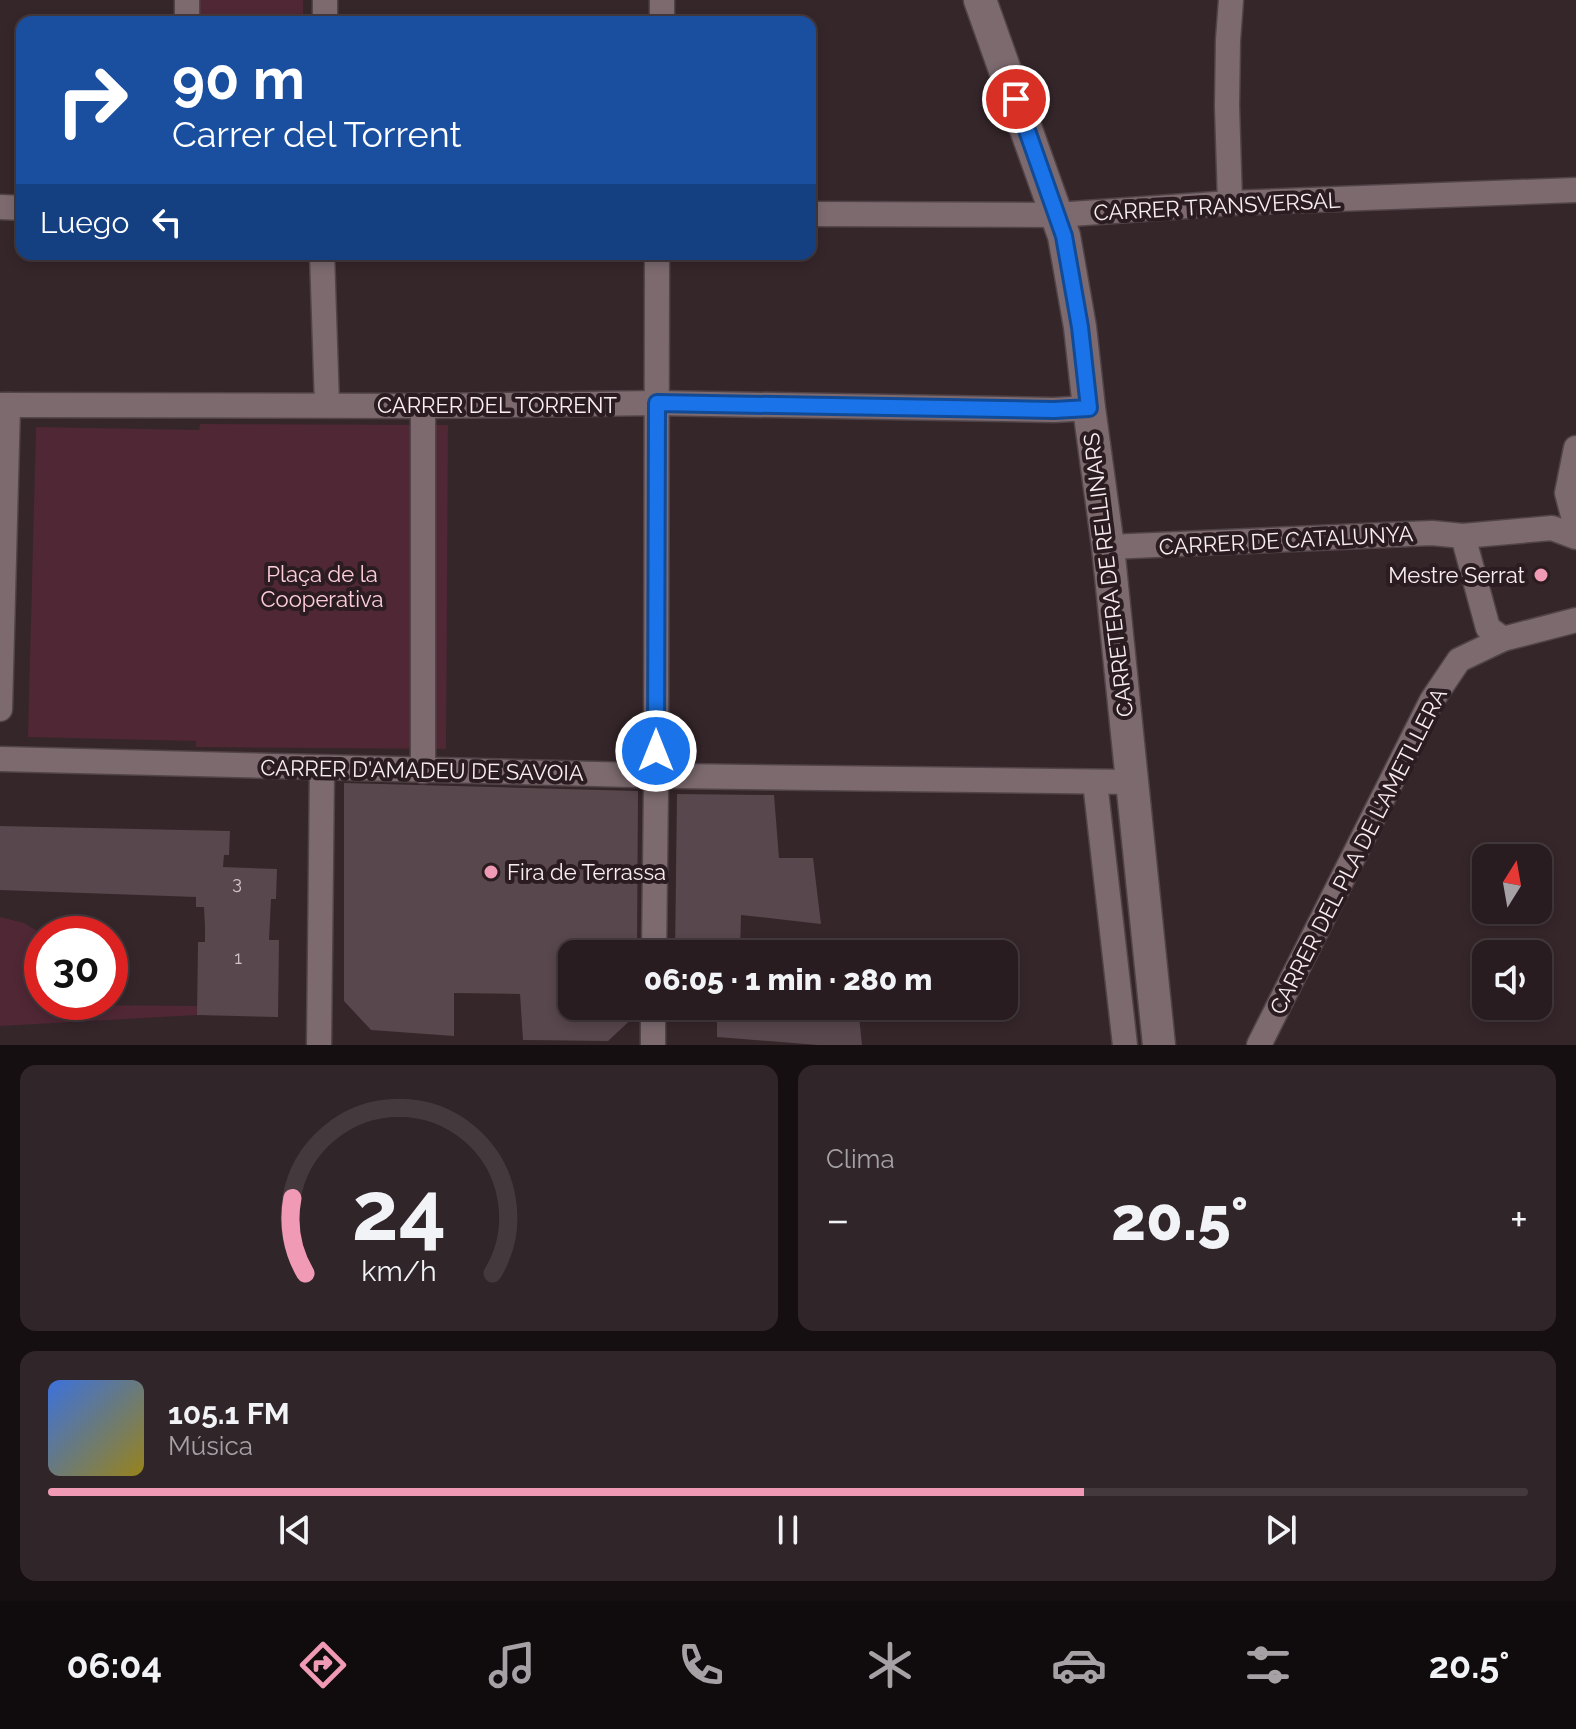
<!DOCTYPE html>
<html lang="es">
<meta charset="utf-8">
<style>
:root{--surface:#281c20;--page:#302529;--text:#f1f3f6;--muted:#a5a1a5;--line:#443a3e;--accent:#f09ab5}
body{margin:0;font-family:Raleway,sans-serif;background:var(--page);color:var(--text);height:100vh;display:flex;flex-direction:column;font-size:30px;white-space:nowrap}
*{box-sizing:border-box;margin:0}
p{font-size:26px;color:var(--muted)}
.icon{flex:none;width:44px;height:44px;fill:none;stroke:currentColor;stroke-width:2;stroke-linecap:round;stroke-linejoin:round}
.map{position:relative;height:1045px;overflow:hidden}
.sheet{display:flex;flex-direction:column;gap:20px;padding:20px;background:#160f12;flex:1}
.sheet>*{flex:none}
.top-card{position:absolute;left:16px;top:16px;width:800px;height:244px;border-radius:16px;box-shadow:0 4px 12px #0003,0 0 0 2px var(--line);background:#1a4fa0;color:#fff;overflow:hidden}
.needle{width:52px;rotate:11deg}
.buttons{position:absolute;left:1472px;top:844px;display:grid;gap:16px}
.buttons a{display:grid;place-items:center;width:80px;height:80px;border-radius:16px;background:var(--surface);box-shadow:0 4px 12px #0003,0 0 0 2px var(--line);font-size:40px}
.speed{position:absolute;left:24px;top:916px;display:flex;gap:16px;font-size:40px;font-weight:700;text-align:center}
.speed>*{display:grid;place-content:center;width:104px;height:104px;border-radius:50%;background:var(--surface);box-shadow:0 4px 12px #0003,0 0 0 2px var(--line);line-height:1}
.speed .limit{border:12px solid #d22;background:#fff;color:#111}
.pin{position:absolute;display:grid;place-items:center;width:68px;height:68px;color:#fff;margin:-34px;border:4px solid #fff;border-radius:50%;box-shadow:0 2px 8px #0007}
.me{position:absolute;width:88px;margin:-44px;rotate:0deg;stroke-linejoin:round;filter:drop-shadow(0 0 6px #0008)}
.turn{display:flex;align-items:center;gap:28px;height:168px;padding:0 24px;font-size:36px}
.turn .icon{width:104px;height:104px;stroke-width:2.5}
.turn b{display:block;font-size:56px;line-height:68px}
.then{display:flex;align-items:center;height:76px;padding:0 24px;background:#0003;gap:16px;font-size:30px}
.big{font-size:60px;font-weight:800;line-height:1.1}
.sheet .tile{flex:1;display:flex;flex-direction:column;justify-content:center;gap:12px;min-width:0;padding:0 28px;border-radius:16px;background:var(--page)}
.sheet .dial{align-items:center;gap:0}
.dial svg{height:208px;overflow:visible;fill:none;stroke:var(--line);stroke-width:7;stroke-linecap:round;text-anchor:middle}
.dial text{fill:var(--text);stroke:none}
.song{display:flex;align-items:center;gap:24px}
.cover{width:96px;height:96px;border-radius:12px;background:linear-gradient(135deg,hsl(220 70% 55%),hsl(50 70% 35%))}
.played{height:8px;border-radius:4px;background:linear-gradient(90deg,var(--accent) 70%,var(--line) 70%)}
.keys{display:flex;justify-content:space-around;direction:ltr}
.heat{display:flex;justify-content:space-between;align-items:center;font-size:44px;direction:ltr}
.sheet .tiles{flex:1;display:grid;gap:20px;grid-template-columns:1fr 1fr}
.tile:last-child{grid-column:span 2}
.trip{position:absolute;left:558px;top:940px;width:460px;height:80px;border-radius:16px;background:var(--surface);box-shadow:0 4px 12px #0003,0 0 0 2px var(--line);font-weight:800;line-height:80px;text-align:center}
.menu{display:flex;height:128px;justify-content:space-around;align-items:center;background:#100b0d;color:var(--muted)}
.menu .icon{width:56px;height:56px}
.menu .selected{color:var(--accent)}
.menu b{font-size:36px;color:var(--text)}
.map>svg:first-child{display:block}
</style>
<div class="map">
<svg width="1576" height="1045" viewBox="0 0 1576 1045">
<rect width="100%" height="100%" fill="#35262a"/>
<g fill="#502735">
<rect x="194" y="0" width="109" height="22"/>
<path d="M200,424L448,425L446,749L196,747V741L28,737L36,427L199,430Z"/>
<path d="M0,917L24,923L42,934V1002H80V1005L197,1006V1015L0,1026Z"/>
</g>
<g fill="#58474c">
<path d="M344,783L638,791L637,954H572V1006H636V1015L608,1041L523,1040L520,994L454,993V1036L371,1030L344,1001Z"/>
<path d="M677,794L774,795L779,858H813L821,924L741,915L740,954H675Z"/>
<path d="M0,826L230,831L229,855H224L223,867L277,869L276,899H271L269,940H279L278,1017L197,1015L198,942H205V927L204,907H196V897L0,890Z"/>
<path d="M717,1006H858L862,1045H818L717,1037Z"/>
</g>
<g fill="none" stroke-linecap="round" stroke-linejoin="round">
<defs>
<g id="street">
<path d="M187,0V22"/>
<path d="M325,22V0"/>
<path d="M662,22V0"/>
<path d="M1230,203L1227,106L1228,40L1231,0"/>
<path d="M0,207L22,208"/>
<path d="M810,214L1056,215L1230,203L1576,190"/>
<path d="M322,254L327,405"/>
<path d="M0,405L423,406L657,403L1054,410L1089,408"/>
<path d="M423,406V771"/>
<path d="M1576,448L1567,493L1576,527"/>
<path d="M1576,537L1552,528L1463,536L1488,628L1503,639L1576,620"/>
<path d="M1108,547L1432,533L1463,536"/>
<path d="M0,709L8,405"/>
<path d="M0,759L634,775L656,774L674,776L1131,782"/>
<path d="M1095,782L1125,1045"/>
<path d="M654,954L656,786L657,254"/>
<path d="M319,1045L322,769"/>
<path d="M653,1045V1006"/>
<path d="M1259,1045L1432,700L1459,660L1503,639"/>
</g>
<path id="secondary" d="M980,0L1064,236L1080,327L1089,408L1108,547L1159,1045"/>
</defs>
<use href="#street" stroke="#514448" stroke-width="27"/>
<use href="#secondary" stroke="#514448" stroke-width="35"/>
<use href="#street" stroke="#7c6a6f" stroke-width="24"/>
<use href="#secondary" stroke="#7c6a6f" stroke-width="32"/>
</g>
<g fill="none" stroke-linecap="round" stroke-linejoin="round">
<defs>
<path id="route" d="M656,751L657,403L1054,410L1089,408L1080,327L1064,236L1016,99"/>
</defs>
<use href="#route" stroke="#114b97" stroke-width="20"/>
<use href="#route" stroke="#1a73e8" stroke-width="14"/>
</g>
<g fill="#f09ab5" stroke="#2b1c21" stroke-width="3">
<circle cx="1541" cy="575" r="8"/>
<circle cx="491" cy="872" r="8"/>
</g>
<g text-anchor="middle" stroke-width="8" stroke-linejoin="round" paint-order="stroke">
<g font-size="18" fill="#d0c4c7">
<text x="237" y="889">3</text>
<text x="238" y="964">1</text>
</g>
<g font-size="22" fill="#f8edf0" stroke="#2b1c21">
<text transform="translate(1217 206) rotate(-3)" y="8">CARRER TRANSVERSAL</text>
<text x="497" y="413">CARRER DEL TORRENT</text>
<text transform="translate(1286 540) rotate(-3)" y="8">CARRER DE CATALUNYA</text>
<text transform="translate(1108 575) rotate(-97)" y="8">CARRETERA DE RELLINARS</text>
<text transform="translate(422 770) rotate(1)" y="8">CARRER D'AMADEU DE SAVOIA</text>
<text transform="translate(1358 851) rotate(-63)" y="8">CARRER DEL PLA DE L'AMETLLERA</text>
</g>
<g font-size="22" fill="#fecddb" stroke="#2b1c21">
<text x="322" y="582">Plaça de la<tspan x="322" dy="25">Cooperativa</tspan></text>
</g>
<g font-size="22" fill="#f8edf0" stroke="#2b1c21" text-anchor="end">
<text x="1525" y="583">Mestre Serrat</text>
<text x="507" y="880" text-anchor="start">Fira de Terrassa</text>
</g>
</g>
</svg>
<div class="buttons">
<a><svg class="needle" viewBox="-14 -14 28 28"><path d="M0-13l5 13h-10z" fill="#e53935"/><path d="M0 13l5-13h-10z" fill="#a5a1a5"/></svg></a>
<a><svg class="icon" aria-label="sound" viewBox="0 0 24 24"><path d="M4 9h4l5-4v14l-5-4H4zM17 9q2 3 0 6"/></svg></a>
</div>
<div class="speed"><div class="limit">30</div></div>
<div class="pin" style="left:1016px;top:99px;background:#d93025"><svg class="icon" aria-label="arrive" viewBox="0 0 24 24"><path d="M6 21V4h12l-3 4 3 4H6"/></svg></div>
<svg class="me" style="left:656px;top:751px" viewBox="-20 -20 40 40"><circle r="17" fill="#1a73e8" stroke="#fff" stroke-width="3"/><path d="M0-11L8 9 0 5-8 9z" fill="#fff"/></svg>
<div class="trip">06:05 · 1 min · 280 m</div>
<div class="top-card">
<div class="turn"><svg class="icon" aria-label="right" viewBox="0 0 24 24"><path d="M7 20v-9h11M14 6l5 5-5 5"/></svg><div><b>90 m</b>Carrer del Torrent</div></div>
<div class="then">Luego<svg class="icon" aria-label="left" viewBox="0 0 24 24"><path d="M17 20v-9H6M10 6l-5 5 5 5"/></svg></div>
</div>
</div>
<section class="sheet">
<div class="tiles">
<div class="tile dial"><svg viewBox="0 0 100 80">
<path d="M14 69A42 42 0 1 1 86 69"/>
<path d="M14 69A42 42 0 0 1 9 40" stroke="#f09ab5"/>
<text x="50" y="56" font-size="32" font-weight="700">24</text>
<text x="50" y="72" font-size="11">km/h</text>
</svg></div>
<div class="tile"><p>Clima</p>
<div class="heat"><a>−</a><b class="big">20.5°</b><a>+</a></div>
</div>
<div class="tile">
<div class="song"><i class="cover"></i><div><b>105.1 FM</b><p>Música</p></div></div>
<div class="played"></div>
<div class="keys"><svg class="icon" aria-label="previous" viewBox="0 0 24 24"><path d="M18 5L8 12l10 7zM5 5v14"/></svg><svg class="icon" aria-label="pause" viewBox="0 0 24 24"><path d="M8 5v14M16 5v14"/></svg><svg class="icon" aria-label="next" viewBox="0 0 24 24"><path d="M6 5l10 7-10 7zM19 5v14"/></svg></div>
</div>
</div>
</section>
<nav class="menu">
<b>06:04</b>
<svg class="icon selected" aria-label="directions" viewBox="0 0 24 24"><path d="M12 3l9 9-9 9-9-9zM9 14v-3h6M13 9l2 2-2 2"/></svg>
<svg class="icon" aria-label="music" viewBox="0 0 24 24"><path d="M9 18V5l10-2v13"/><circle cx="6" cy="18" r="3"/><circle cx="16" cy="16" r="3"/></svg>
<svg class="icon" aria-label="phone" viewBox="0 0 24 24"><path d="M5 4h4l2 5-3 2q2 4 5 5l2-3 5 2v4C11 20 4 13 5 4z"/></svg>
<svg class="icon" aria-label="climate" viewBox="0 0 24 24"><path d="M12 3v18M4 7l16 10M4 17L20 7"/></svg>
<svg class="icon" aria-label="car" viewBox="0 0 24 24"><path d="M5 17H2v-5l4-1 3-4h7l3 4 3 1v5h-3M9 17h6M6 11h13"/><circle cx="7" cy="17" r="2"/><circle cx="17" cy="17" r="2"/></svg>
<svg class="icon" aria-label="filters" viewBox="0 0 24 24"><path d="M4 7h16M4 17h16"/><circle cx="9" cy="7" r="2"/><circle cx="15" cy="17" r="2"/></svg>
<b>20.5°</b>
</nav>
